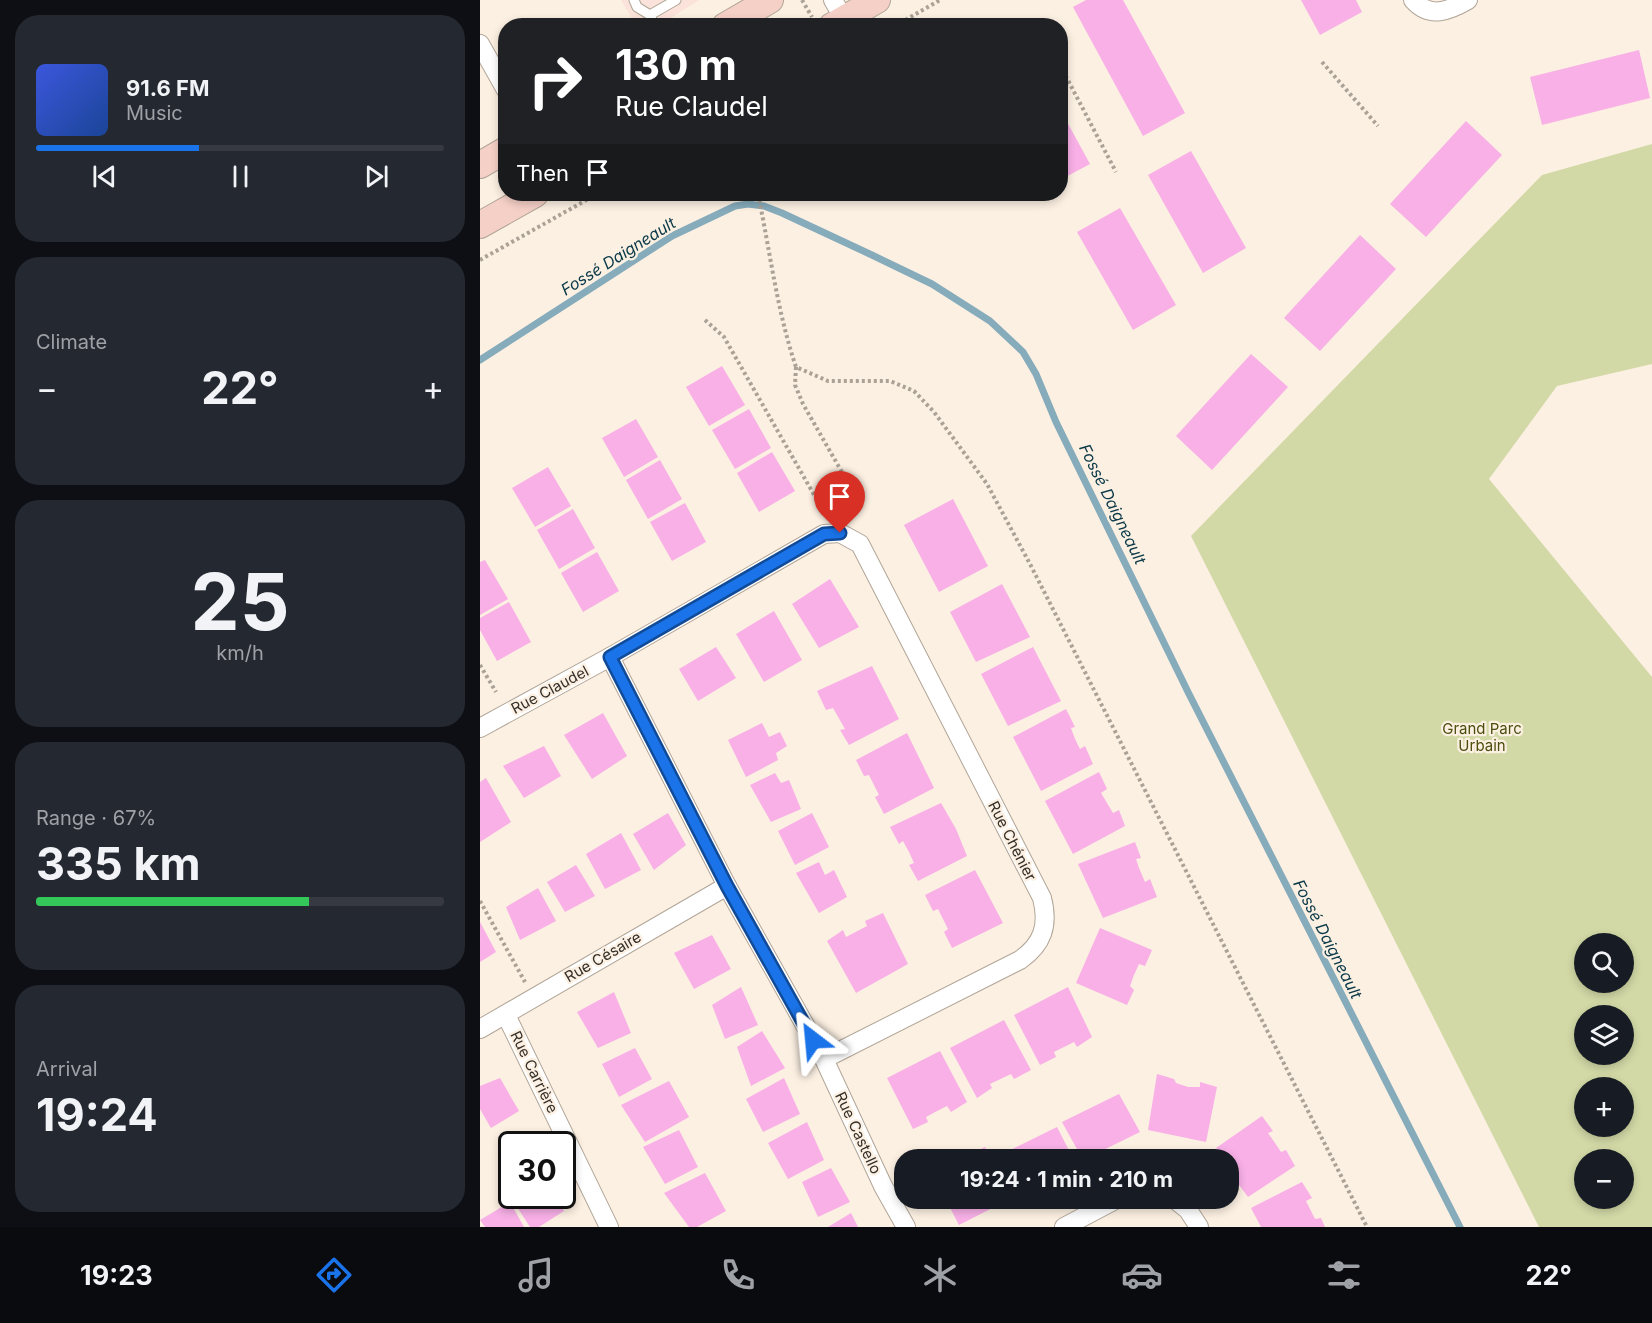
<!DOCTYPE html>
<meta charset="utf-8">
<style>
:root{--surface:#171b24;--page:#242831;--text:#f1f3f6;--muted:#9ea1a6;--line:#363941;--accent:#1a73e8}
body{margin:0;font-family:Inter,sans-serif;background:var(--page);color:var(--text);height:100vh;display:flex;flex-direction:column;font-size:22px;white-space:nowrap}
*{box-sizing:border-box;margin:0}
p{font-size:20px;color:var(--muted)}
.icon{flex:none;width:33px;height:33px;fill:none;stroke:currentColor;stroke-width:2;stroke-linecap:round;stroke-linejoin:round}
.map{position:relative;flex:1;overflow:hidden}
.panel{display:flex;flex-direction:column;gap:15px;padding:15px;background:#0d0f14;width:480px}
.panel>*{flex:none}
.guide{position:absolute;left:18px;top:18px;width:570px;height:183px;border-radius:24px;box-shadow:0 3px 9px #0003;background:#202124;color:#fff;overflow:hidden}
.buttons{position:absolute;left:1094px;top:933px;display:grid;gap:12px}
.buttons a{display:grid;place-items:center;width:60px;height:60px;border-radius:50%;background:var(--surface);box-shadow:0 3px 9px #0003;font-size:30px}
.speed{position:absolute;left:18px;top:1131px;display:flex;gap:12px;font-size:30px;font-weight:700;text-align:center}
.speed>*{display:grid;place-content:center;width:78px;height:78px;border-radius:50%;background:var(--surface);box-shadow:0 3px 9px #0003;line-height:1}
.speed .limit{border:3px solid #111;border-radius:9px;background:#fff;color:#111}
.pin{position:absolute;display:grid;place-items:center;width:51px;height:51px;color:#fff;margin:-62px -26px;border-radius:50% 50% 50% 0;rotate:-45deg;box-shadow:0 0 6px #0007}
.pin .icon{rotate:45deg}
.me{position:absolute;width:66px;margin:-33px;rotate:331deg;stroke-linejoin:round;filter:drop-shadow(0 0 4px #0008)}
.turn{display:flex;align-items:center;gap:21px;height:126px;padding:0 18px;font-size:27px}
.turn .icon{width:78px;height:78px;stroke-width:2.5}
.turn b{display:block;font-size:42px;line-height:51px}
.then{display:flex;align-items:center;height:57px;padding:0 18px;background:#0003;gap:12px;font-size:22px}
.big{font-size:45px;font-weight:700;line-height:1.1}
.panel .widget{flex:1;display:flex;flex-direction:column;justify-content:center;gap:9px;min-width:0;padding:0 21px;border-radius:24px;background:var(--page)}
.panel .dial{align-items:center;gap:0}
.dial b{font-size:78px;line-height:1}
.song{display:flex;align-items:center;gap:18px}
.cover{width:72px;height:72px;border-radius:9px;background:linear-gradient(135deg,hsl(230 70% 55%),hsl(220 70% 35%))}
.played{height:6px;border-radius:3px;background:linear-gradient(90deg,var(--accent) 40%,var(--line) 40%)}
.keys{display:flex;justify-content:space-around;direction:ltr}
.heat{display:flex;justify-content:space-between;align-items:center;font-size:33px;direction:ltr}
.charge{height:9px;border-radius:4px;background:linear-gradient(90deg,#34c759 67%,var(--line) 0)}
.trip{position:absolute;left:414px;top:1149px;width:345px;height:60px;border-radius:24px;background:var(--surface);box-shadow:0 3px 9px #0003;font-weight:700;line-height:60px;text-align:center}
.dock{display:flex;height:96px;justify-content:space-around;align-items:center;background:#090b0e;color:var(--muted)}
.dock .icon{width:42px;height:42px}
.dock .active{color:var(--accent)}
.dock b{font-size:27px;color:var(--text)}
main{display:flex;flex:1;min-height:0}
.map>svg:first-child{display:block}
</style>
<main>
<section class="panel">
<div class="widget">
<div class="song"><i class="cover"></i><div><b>91.6 FM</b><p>Music</p></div></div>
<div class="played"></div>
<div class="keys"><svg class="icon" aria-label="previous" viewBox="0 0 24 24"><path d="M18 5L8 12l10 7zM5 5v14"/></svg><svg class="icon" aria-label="pause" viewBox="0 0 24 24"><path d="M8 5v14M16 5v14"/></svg><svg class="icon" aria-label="next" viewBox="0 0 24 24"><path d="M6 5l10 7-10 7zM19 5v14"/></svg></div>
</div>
<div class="widget"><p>Climate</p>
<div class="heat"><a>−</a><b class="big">22°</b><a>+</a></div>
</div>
<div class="widget dial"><b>25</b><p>km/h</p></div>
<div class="widget"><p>Range · 67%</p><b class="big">335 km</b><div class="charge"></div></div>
<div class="widget"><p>Arrival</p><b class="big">19:24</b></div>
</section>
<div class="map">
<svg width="1172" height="1227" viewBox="0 0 1172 1227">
<rect width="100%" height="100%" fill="#fcf0e2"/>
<path fill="#fbe2da" d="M141,0H219L178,26L156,25Z"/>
<path fill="#d2d9a6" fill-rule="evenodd" d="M1172,144V364L1077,386L1009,479L1172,677V1227H1059L711,536L1062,175ZM1104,944H1143V982H1104ZM1104,1016H1143V1054H1104ZM1104,1088H1143V1126H1104ZM1104,1160H1143V1198H1104Z"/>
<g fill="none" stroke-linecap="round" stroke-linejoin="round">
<path stroke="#86abbb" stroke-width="7" d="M0,360L192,236L255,206L268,204L284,206L302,213L394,256L452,284L510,321L543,352L556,374L576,422L709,694L980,1227"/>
</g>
<g fill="#f8b0e7">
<path d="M606,0H643L705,113L663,136L593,7Z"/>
<path d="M821,0H876L882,12L840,35Z"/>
<path d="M1159,50L1170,98L1062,125L1050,77Z"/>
<path d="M580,109L610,164L580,180Z"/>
<path d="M986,121L1022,155L946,237L910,204Z"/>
<path d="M711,151L766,248L723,273L668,175Z"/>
<path d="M640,208L696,305L653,330L597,232Z"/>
<path d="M880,235L916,269L840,351L804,318Z"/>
<path d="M771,354L808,387L732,470L696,436Z"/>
<path d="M242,366L265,405L229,426L206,387Z"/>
<path d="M269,409L291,448L255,469L232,430Z"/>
<path d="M156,419L178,457L144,477L122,438Z"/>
<path d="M292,452L315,491L279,512L257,473Z"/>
<path d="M180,460L202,499L168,519L146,480Z"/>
<path d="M68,467L91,506L55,527L32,488Z"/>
<path d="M473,499L508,566L459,592L424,525Z"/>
<path d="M205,503L226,542L192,561L170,522Z"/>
<path d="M93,509L115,548L79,569L57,530Z"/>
<path d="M117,552L139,591L103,612L81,573Z"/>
<path d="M5,560L28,599L0,615V562Z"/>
<path d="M350,579L379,627L339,648L312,604Z"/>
<path d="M522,584L550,637L496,662L470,612Z"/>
<path d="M29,602L51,642L17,661L0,630V618Z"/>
<path d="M294,611L322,660L284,682L256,634Z"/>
<path d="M236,647L256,678L218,701L199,669Z"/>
<path d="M553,647L581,701L528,726L501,674Z"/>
<path d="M392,666L419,719L369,745L360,730L365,729L353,708L346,710L337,691Z"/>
<path d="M586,709L595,727L591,728L595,739L600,749L605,746L613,764L561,791L533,737Z"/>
<path d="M123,713L147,756L112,779L84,735Z"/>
<path d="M282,723L289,737L300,732L307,746L296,753L298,760L266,777L248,740Z"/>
<path d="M427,733L454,788L404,814L395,797L399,795L389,775L384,776L376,760Z"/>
<path d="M64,746L81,776L44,798L23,766Z"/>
<path d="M619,772L627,789L621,793L633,813L639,810L645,826L593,854L565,801Z"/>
<path d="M295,773L301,783L309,780L321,809L291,822L270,785Z"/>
<path d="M6,778L31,822L0,842V782Z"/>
<path d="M461,803L476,829L487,856L438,881L429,865L434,863L429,852L423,841L419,844L410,827Z"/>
<path d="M188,813L206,845L174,870L153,834Z"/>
<path d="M332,813L349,847L315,865L298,831Z"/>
<path d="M141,833L161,870L125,889L106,854Z"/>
<path d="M655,842L661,858L656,859L659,868L665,882L670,879L677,897L623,918L598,864Z"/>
<path d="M339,862L345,875L354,870L367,897L339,913L316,873Z"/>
<path d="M96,865L115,896L85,912L67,882Z"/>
<path d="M495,870L523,923L472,948L464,932L468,929L458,909L453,911L445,895Z"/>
<path d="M58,888L76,921L40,940L26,907Z"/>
<path d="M403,913L428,964L376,993L347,941L363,930L366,937L387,926L385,921Z"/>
<path d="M0,922L16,952L0,962Z"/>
<path d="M620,928L672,950L665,966L659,964L654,975L650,986L654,990L647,1005L596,983Z"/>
<path d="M232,935L251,969L214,989L194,953Z"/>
<path d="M261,987L278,1025L245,1039L232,1005Z"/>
<path d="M588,987L612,1037L597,1047L594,1042L574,1052L576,1057L560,1065L534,1015Z"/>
<path d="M134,992L151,1033L118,1048L97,1012Z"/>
<path d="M524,1020L551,1070L534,1079L531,1074L510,1084L512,1088L497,1098L470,1048Z"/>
<path d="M282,1031L305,1068L271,1086L257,1047Z"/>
<path d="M155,1048L172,1079L139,1097L122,1064Z"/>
<path d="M460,1051L487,1102L471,1112L467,1106L457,1111L446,1117L448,1122L433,1129L407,1078Z"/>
<path d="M677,1074L694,1079L696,1083L708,1087H720V1082L737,1087L726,1142L668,1130Z"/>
<path d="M20,1078L39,1111L11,1128L0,1109V1086Z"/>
<path d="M304,1078L320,1114L283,1132L266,1099Z"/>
<path d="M189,1081L209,1117L165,1142L141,1105Z"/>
<path d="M639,1094L660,1132L603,1160L582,1122Z"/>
<path d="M782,1116L793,1131L788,1133L795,1143L801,1152L806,1150L815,1166L768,1197L748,1170V1160H743L736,1148Z"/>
<path d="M327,1122L344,1160L308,1179L288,1143Z"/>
<path d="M577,1127L594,1160H523L520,1155Z"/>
<path d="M199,1130L218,1167L185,1184L163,1147Z"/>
<path d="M505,1147L512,1160H492L488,1155Z"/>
<path d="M351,1168L370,1202L338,1217L322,1182Z"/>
<path d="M225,1173L246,1211L217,1227H209L184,1193Z"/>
<path d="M822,1182L832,1198L826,1201L835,1219L841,1218L845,1227H781L771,1208Z"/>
<path d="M32,1186V1196H75L84,1211L59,1227H50L26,1190Z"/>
<path d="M465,1198H532L479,1225Z"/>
<path d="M30,1202L44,1227H5L0,1220Z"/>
<path d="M371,1213L378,1227H348Z"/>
</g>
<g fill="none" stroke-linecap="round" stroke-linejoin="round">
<defs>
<g id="service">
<path d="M154,0L157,7L170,15"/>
<path d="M175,26L170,15L196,0"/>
</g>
<g id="minor">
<path d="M353,0L364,19"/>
<path d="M933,0C950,19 969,11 988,0"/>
<path d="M0,44L26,90"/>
<path d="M130,657L247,886L344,1059L403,1186L426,1227"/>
<path d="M0,728L130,657L344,534L360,533L380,544L562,898C569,925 563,944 540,960L344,1059"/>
<path d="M26,1015L129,1227"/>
<path d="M0,1029L247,886"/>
<path d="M693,1198L708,1210L719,1227"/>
<path d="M584,1227L639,1198"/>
</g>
<g id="secondary">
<path d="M245,26L290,0"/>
<path d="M352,26L397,0"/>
<path d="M0,165L26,150"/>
<path d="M0,225L55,194"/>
</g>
</defs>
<use href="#service" stroke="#b0a597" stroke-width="11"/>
<use href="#minor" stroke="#b0a597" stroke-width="20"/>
<use href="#secondary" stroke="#b0a597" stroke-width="28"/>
<g stroke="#aaa197" stroke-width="4" stroke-dasharray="3 3" stroke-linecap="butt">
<path d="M322,0L332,17"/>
<path d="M415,26L460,0"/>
<path d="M842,62L898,126"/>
<path d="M580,65L636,172"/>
<path d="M278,194C290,251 297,311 316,367L348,381H410L434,391L454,412L507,484L550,564L887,1227"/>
<path d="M0,260L117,194"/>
<path d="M225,320L244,337L341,507"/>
<path d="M316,367L315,385L323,404L367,481L369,493L364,514"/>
<path d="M0,665L16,692"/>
<path d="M0,901L45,982"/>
</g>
<use href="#service" stroke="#fff" stroke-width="9"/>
<use href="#minor" stroke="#fff" stroke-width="18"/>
<use href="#secondary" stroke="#f5d0c7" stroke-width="26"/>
</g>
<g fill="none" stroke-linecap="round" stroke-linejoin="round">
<defs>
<path id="route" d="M333,1040L247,886L130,657L344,534L360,533"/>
</defs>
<use href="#route" stroke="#114b97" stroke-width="15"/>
<use href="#route" stroke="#1a73e8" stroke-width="10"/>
</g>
<g text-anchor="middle" stroke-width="4.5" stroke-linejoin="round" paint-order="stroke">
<g font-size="15" fill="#332f29" stroke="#fcf0e2">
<text transform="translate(70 690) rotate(-28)" y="5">Rue Claudel</text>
<text transform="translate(532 841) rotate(63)" y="5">Rue Chénier</text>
<text transform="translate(123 957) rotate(-30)" y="5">Rue Césaire</text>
<text transform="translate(54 1072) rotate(64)" y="5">Rue Carrière</text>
<text transform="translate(378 1133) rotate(65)" y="5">Rue Castello</text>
</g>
<g font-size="15" fill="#4a4f0f" stroke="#fcf0e2">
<text x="1002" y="734">Grand Parc<tspan x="1002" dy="17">Urbain</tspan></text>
</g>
<g font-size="16" font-style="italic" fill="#093848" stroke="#fcf0e2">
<text transform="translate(138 256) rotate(-32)" y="6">Fossé Daigneault</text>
<text transform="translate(633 504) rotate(64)" y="6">Fossé Daigneault</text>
<text transform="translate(848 939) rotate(63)" y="6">Fossé Daigneault</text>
</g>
</g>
</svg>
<div class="buttons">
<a><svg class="icon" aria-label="search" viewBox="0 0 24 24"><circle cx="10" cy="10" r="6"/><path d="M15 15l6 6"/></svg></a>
<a><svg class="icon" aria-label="layers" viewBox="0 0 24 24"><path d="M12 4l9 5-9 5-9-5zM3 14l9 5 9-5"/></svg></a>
<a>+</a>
<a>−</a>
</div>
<div class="speed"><div class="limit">30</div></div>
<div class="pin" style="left:360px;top:533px;background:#d93025"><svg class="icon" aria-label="arrive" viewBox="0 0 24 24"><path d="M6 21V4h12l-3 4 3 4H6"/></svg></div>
<svg class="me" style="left:333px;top:1040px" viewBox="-20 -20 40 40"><path d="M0-17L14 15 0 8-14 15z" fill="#1a73e8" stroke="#fff" stroke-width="4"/></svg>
<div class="trip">19:24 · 1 min · 210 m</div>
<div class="guide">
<div class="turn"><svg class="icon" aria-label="right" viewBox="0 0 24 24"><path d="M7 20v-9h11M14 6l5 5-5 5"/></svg><div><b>130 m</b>Rue Claudel</div></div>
<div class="then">Then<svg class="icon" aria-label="arrive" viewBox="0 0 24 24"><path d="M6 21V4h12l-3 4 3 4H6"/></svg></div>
</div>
</div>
</main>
<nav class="dock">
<b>19:23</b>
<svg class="icon active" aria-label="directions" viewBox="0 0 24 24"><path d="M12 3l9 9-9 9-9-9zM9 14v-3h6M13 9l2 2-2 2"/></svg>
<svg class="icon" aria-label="music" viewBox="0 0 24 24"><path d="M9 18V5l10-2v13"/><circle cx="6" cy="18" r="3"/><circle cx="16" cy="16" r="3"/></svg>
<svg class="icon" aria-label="phone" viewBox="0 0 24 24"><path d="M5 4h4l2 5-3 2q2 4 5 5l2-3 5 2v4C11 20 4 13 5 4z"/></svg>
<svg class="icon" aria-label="climate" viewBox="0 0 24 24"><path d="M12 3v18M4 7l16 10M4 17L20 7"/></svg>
<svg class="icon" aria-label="car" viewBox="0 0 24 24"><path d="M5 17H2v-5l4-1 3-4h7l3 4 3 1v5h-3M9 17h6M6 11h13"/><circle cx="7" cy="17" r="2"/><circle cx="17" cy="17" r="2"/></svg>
<svg class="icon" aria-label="filters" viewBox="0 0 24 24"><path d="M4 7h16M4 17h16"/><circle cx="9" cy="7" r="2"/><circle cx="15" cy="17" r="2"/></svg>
<b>22°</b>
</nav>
